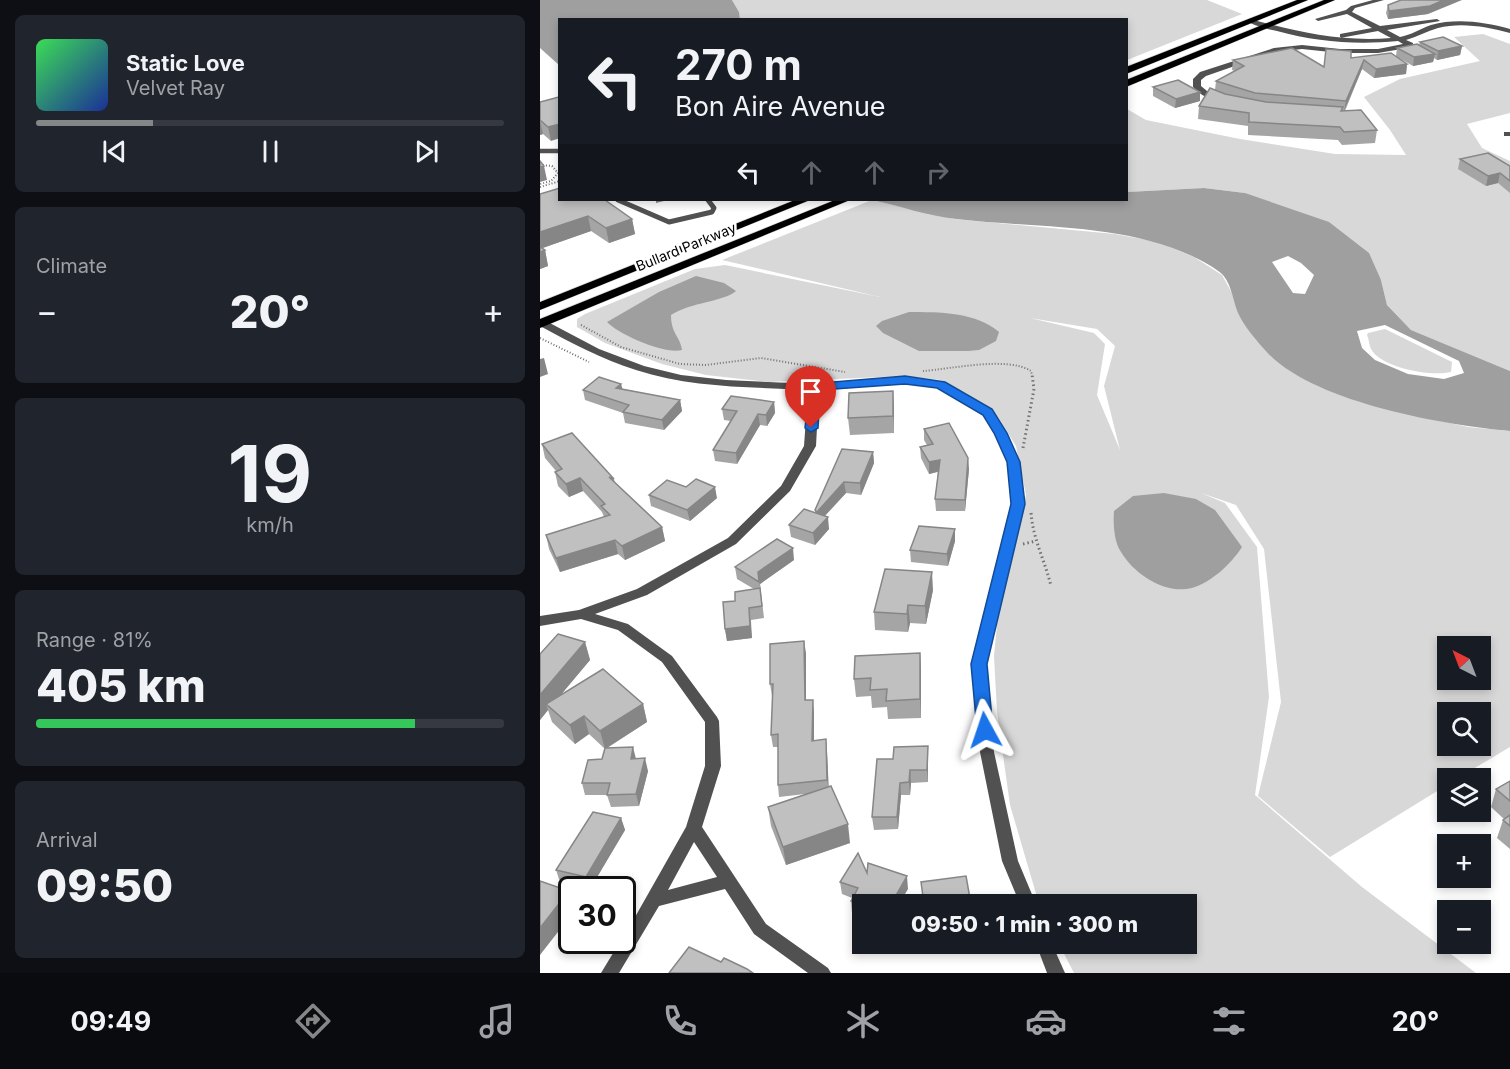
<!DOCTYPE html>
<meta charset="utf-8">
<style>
:root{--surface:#171b24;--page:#20242c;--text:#f1f3f6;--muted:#9ea1a6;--line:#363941;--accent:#858687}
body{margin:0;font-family:Inter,sans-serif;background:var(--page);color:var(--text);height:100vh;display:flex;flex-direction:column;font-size:22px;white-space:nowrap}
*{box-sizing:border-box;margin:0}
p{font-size:20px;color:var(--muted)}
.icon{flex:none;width:33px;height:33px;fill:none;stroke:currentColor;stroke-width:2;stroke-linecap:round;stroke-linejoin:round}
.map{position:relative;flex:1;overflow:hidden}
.sheet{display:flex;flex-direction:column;gap:15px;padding:15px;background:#0d0f14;width:540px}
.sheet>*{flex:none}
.top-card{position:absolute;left:18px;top:18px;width:570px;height:183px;border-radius:0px;box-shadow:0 3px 9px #0003;background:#171b24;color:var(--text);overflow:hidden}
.needle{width:39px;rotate:318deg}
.buttons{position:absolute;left:897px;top:636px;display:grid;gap:12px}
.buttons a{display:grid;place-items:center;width:54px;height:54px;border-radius:0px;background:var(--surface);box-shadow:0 3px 9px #0003;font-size:30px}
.speed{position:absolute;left:18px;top:876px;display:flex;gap:12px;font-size:30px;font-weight:700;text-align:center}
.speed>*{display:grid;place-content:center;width:78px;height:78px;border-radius:50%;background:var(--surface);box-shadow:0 3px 9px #0003;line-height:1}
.speed .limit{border:3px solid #111;border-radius:9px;background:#fff;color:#111}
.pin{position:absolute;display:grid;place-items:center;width:51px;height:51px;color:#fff;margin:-62px -26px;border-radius:50% 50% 50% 0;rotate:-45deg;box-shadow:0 0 6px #0007}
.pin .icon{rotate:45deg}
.me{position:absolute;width:66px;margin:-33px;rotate:355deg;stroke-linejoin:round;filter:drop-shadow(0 0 4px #0008)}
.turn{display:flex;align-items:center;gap:21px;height:126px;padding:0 18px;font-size:27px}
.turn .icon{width:78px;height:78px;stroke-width:2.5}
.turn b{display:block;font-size:42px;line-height:51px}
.lanes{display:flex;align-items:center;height:57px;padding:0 18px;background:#0003;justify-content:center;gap:30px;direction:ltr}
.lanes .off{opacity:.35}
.big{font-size:45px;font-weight:800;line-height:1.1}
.sheet .card{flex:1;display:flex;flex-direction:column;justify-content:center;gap:9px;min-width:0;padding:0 21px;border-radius:9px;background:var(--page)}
.sheet .dial{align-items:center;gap:0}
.dial b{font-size:78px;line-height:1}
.song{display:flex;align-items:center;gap:18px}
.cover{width:72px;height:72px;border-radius:9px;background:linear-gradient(135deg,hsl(130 70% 55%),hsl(230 70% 35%))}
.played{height:6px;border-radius:3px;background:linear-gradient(90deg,var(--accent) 25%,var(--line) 25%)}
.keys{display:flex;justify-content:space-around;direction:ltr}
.heat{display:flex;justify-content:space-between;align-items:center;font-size:33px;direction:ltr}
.charge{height:9px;border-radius:4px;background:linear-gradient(90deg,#34c759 81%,var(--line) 0)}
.trip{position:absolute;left:312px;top:894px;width:345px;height:60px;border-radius:0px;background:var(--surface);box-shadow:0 3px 9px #0003;font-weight:800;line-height:60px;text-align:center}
.tabs{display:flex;height:96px;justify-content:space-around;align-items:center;background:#090b0e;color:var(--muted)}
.tabs .icon{width:42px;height:42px}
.tabs .on{color:var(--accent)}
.tabs b{font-size:27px;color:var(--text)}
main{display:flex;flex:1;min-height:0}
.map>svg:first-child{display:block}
</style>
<main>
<section class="sheet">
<div class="card">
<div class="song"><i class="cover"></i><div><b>Static Love</b><p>Velvet Ray</p></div></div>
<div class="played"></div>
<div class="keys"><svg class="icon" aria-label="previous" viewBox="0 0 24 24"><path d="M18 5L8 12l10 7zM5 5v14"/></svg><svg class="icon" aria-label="pause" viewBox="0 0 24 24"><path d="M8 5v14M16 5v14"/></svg><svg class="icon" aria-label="next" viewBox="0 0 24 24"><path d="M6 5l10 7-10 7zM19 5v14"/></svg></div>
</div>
<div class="card"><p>Climate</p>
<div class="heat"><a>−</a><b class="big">20°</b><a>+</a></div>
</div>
<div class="card dial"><b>19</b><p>km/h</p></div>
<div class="card"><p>Range · 81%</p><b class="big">405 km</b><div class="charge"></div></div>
<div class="card"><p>Arrival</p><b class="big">09:50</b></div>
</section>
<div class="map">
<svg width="970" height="973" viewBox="0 0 970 973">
<rect width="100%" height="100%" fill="#fff"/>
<g fill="#d8d8d8" fill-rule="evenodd">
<path d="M192,0H667L702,14L587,60L586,20H200L199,12Z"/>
<path d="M943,34L970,44V113L927,124L942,148L970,161V371L871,330L847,305L841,280L705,193L664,188L587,192V109L606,120L700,139L795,154L866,155L850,130L824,97L860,79L940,61L914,37Z"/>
<path d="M332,200L414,219L575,234L618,242L654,257L682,275L692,293L700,316L788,390L859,412L928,427L970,431V747L918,778H908L907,785L790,857L718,796L741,702L724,549L696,505L661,493L685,503L717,547L729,697L715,795L822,887L936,973H534L519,944H646V904H500L497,897L470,805L457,712L454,656L459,605L486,495L476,446L458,417L427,394L400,380L364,376L229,382L166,375L122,364L65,343L37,327V319L45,314L155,269L185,265L340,297L182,260ZM490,318L557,329L575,346L564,386L580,450L557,395L565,344L554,333ZM908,646H940V680H908ZM908,712H940V746H908Z"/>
<path d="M845,329L912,362L911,372C892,377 841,368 831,349C829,345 829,339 827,335L828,333Z"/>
</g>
<g fill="#9f9f9f" fill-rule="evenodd">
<path d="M0,0H192L199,12L200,19L20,20L19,65L0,48Z"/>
<path d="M664,188L705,193L789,222L829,253L841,280L847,305L871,330L970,371V431C903,425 770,402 725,350C716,340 706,328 700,317C693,304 693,287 683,275C676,268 661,260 652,256C582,223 492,228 416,219C388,216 360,206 332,200H586L587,192ZM748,256L761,263L774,275L765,294L753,293L732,262ZM845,325L919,361L924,373L904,379L868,374L835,360L822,348L817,331Z"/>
<path d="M156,276L184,283L196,291C183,302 151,302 131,315C131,334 140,336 142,350C125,355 78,334 67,322L119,292Z"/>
<path d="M369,312C399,312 436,312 459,332L456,341L439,350L428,351H379L343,333L336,326L342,321Z"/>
<path d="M624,493L656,499L675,510L702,547C691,564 672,582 652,588C625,595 594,574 581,552C574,542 573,523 574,511L593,496Z"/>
</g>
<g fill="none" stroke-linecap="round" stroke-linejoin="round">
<defs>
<g id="primary">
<path d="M757,0H768L586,74V67Z"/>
<path d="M784,0H795L586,87V80Z"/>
<path d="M255,200H270L0,310V302Z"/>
<path d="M295,200H310L0,328V319Z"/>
</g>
</defs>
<use href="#primary" stroke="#dbdbdb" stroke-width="1"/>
<g stroke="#737373" stroke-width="2" stroke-dasharray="1 2" stroke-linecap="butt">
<path d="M0,165L12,166L18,173L11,181L0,184"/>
<path d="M0,187L20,181"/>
<path d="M41,325L81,347L140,364L166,365L221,358L305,372"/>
<path d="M0,338L49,362"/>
<path d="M383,371C411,369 468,356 491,371L492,375"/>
</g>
<g stroke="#737373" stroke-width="3" stroke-dasharray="1.5 3" stroke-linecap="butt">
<path d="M483,448L494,389L492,374"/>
<path d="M491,513C493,539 505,561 511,586"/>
<path d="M483,544L496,541"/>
</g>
<path stroke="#515151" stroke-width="4.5" d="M0,151H20"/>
<path stroke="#515151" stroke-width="5" d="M78,200L129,222L172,212L174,208L168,200"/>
<g fill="#515151" fill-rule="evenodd">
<path d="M833,0H844L815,8L812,12L840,26L897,19L900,21L847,30L860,37C871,35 880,29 891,25C917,18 944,22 970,29V33C947,27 922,22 898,28C887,31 877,37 866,40L873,43V47L838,53H800L762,49L735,52L666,76L661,80V86L667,91L682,97V101C671,101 660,95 653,87V79L660,72L734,48L762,45L800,49H838L863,44L858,41C816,45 777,42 737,31C727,29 715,26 707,21L710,19C757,32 801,42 851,38L838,31L800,38V34L832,28L807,14L778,21L775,19L806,10L811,6Z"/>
<rect x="964" y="132" width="6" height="4"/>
<path d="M0,320L6,321L59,349L104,366L141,375L186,380L274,384L365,377L404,383L451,410L467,433L480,462L484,504L446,664L454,752L478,861L496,904H480L462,861L440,752L432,664L472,504L468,462L455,433L443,414L397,388L365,383L279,390L276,446L250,491L196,544L107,595L55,614L88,624L132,656L177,717L179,721L181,766L162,827L226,924L288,968L291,973H268L214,934L185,889L119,906L79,973H61L81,940H82L146,827L165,766V722L122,662L78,630L41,619L0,626V616L39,610L97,589L188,538L241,486L264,446L268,390C211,387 151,388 96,370C62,359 31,343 0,326ZM154,842L177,877L128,890Z"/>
<path d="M496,944H512L525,973H507Z"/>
</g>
<use href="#primary" fill="#000" fill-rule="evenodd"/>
</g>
<g fill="#a5a5a5">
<path d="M848,5L888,14L848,19L846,13Z"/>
<path d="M880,42L922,46L920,55L897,60L894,58L893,62L873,66L859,58L867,64L866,74L834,78L822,69L805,111L837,130L835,143L802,145L798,140L708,135V126L658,119L659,106L675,90L676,81L695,71L692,70L693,60L784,67L811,58L856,56L857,48L879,45Z"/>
<path d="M613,87L660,92V101L635,108L613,96Z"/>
<path d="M20,98L11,141L3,134L0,135V102Z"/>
<path d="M920,159L970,166V193L958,183L946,186L918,169Z"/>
<path d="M0,194L92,219L95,234L69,243L51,231L2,248L5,250L8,266L0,269Z"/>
<path d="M83,389L140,400L142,411L124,430L85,423L83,413L45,400L43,390Z"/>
<path d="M353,391L354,433L310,435L308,418Z"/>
<path d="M234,402L235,413L227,426L220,425L197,464L175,461L173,450L191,421L184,420L182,409Z"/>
<path d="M384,429L429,469L425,511H396L395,499L398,472L389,474L381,458L380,447L387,445L384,440Z"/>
<path d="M2,444L74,479L75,483L122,527L125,541L85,560L78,554L20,572L9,549L6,535L64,517L62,512L43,491L29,497L18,486L15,472L16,471L5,458Z"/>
<path d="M333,452L334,463L321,495L306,493L285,516L289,529L275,545L251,537L249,525L275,513V510Z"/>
<path d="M109,495L177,498L150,521L111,506Z"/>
<path d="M415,541L408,566L371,562L370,550Z"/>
<path d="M254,560L220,584L224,618L211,620L212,638L187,641L185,629L195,601L214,589L197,579L195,567Z"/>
<path d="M393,590L386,624L370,623L368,632L335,630L334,612Z"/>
<path d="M45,642L50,660L20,695L103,704L107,722L67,748L96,759L108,771L99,806L71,807L67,795H45L42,783L62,759L65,749L49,734L35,744L12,722L8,710L0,720V654Z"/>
<path d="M266,653V700L274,712V741L287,752L288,787L310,843L246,865L231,826L228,807L265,794L239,797L238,785V747H233L231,735L233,696H232L230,684Z"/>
<path d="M380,653L381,671V718L348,719L347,707L332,708L331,696L316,697L314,679Z"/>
<path d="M337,759H388V782L371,783L370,795H361L358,829L334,830L332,817Z"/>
<path d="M970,781V849L957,838L963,820L964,819L951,807L956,789Z"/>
<path d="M81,818L85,830L50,889L20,882L16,870Z"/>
<path d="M327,873L368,889L322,904V917L312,913L311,901L312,898L302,894L300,882Z"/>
</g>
<g fill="#868686">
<path d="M904,0H922L888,14L848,19L849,11Z"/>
<path d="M922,46L920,55L897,60L898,51Z"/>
<path d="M895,54L893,62L873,66L874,57Z"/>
<path d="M824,60L822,69L804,111L806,101Z"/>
<path d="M867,64L866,74L834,78L836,69Z"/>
<path d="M660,92V101L635,108L636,99Z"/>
<path d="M0,120L3,134L0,135Z"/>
<path d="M20,124V138L11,141L8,127Z"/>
<path d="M4,166L7,180L0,182V167Z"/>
<path d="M960,173L958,183L946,186L948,176Z"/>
<path d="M116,200H128L116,203Z"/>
<path d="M48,216L51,231L0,249V232Z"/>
<path d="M92,219L95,234L69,243L66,228Z"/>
<path d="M5,250L8,266L0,269V252Z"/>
<path d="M4,358L8,374L0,377V359Z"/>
<path d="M81,384L84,394L76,388Z"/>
<path d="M353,391L354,407V433L353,416Z"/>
<path d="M140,400L142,411L124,430L122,420Z"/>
<path d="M234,402L235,413L227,426L226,415Z"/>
<path d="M218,414L220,425L197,464L196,453Z"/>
<path d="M333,452L334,463L321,495L320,483Z"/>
<path d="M428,458L429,469L425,511V500Z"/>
<path d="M400,460V471L389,474V462Z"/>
<path d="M40,478L43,491L29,497L26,484Z"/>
<path d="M304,482L306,493L278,523L277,512Z"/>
<path d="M175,487L177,498L150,521L147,510Z"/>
<path d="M288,517L289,529L275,545L273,533Z"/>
<path d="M122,527L125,541L85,560L82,546Z"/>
<path d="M415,529V541L408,566L407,554Z"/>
<path d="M75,540L78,554L20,572L16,558Z"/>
<path d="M253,548L254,560L220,584L221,593L218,572Z"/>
<path d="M392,572L393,590L386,624L385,606Z"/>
<path d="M368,605L370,623L368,632L367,614Z"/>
<path d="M209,608L212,638L187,641L185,629Z"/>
<path d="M264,641L266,653V713L265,700Z"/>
<path d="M45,642L50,660L10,708L6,704L8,710L0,720V695Z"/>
<path d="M380,653L381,671V718L380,699Z"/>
<path d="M273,700L274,712V753L272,741Z"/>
<path d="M103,704L107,722L65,749L60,731Z"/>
<path d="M44,716L49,734L35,744L30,725Z"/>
<path d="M286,739L287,752L289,792L287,780Z"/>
<path d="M388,746V782L387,770Z"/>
<path d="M93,747L96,759H91Z"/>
<path d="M105,758L108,771L99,806L96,794Z"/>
<path d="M370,770L371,783L370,795L369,782Z"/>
<path d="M360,783L361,795L358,829L357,817Z"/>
<path d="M81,818L85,830L50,889L46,877Z"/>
<path d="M308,824L310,843L246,865L243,847Z"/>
<path d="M367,876L368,889L359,904H351Z"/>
<path d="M29,891L32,898V914L0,955V928Z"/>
</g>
<g fill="#c0c0c0" stroke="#868686" stroke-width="1.5">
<path d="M861,0H904L890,6L849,11L848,5Z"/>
<path d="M903,37L922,46L898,51L880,42Z"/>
<path d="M877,44L895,54L874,57L857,48Z"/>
<path d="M752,48L784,67L786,49L811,51V58L851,53L867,64L836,69L824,60L806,101L715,93L676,81L704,66L693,60Z"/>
<path d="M638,80L660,92L636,99L613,87Z"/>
<path d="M670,88L685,94L726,102L803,107L801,111L821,110L837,130L804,132L800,127L709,122V113L659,106Z"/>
<path d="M19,97L20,124L8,127L0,120V102Z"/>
<path d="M948,153L970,166V181L960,173L948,176L920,159Z"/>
<path d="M0,161L4,166L0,167Z"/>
<path d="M20,188V200H65L92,219L66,228L48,216L0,232V194Z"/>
<path d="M0,247L5,250L0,252Z"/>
<path d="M59,377L81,384L76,388L140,400L122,420L83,412L89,405L43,390Z"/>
<path d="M353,391V416L308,418L309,393Z"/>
<path d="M191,396L234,402L226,415L218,414L196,453L173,450L197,411L182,409Z"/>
<path d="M409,423L428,458L425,500L395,499L400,460L389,462L380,447L393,444L384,429Z"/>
<path d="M32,433L74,479L69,477L122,527L82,546L75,540L16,558L6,535L70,515L61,506L65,504L40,478L26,484L15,472L22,469L2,444Z"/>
<path d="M302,449L333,452L320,483L304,482L277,512L275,510Z"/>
<path d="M156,479L175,487L147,510L109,495L127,480L146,487Z"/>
<path d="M264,509L288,517L273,533L249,525Z"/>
<path d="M379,526L415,529L407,554L370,550Z"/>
<path d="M237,539L253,548L218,572L219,582L195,567Z"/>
<path d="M345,569L392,572L385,606L368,605L367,614L334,612Z"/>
<path d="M220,588L222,606L209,608L210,626L185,629L183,602L195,601V592Z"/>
<path d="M18,634L45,642L0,695V654Z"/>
<path d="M264,641L265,700H273L272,741L286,739L287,780L238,785V734L231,735L233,684H230V644Z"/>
<path d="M380,653V699L346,701L347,689L330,690L331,678L314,679L315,656Z"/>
<path d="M63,669L103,704L60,731L44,716L30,725L6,704Z"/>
<path d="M388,746L387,770H370L369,782L360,783L357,817H332L337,759H353L354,747Z"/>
<path d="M93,747L91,759L105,758L96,794L67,795L70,783H42L48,760L62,759L65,748Z"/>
<path d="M970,781V801L956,789Z"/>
<path d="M291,786L308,824L243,847L228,807Z"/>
<path d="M53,812L81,818L46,877L16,870Z"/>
<path d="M970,815V826L963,820Z"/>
<path d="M318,853L327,873L328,863L367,876L351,904L322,905L311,901L318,888L300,882Z"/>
<path d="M426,876L431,904H384L381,882Z"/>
<path d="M0,881L29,891L0,928Z"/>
<path d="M149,947L181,962L184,958L207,969L213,973H129Z"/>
</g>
<path fill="#1a73e8" stroke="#114b97" stroke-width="1.5" d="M365,376L405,382L452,409L467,433L480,462L485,504L447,664L453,730L451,735L445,736L439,735L437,730L431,664L471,504L467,462L454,433L443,415L397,388L365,384L280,390L278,428L271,432L265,428L270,384Z"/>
<g text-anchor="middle" stroke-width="5" stroke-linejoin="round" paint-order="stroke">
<g font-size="14" fill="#000" stroke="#fff">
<text transform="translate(146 247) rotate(-22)" y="5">Bullard Parkway</text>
</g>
</g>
</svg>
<div class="buttons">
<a><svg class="needle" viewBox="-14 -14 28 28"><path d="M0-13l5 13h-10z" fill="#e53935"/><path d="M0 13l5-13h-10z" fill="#9ea1a6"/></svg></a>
<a><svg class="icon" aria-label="search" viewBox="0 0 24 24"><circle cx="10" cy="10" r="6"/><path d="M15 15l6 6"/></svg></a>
<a><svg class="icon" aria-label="layers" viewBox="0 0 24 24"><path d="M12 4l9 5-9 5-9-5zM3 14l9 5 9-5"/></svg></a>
<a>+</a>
<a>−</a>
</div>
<div class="speed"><div class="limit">30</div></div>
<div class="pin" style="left:271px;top:428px;background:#d93025"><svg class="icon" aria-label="arrive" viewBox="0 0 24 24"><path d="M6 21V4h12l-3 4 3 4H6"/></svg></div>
<svg class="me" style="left:445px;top:730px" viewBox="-20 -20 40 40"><path d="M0-17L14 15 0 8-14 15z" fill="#1a73e8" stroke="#fff" stroke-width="4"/></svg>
<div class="trip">09:50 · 1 min · 300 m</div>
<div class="top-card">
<div class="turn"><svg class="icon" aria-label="left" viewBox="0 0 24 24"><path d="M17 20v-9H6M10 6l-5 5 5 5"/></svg><div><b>270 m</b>Bon Aire Avenue</div></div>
<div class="lanes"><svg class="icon" aria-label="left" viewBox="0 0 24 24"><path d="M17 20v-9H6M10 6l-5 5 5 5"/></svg><svg class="icon off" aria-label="ahead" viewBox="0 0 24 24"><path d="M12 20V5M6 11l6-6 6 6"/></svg><svg class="icon off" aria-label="ahead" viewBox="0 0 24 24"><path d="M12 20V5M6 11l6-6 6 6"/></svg><svg class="icon off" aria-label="right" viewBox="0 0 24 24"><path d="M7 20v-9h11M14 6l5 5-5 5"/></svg></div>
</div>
</div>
</main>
<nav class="tabs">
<b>09:49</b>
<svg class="icon on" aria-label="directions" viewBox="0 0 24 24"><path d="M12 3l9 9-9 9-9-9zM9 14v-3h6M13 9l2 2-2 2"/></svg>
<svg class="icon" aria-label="music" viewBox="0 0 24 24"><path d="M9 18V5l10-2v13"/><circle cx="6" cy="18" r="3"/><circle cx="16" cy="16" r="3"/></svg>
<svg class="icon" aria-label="phone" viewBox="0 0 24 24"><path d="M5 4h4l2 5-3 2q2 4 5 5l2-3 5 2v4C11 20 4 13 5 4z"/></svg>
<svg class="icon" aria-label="climate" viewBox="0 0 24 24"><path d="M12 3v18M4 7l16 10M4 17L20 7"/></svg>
<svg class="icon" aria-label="car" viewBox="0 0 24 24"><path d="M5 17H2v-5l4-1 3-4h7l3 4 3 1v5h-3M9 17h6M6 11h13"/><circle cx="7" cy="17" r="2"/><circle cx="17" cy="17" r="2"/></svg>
<svg class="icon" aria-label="filters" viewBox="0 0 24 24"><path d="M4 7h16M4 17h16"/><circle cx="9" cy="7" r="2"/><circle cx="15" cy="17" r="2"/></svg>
<b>20°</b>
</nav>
